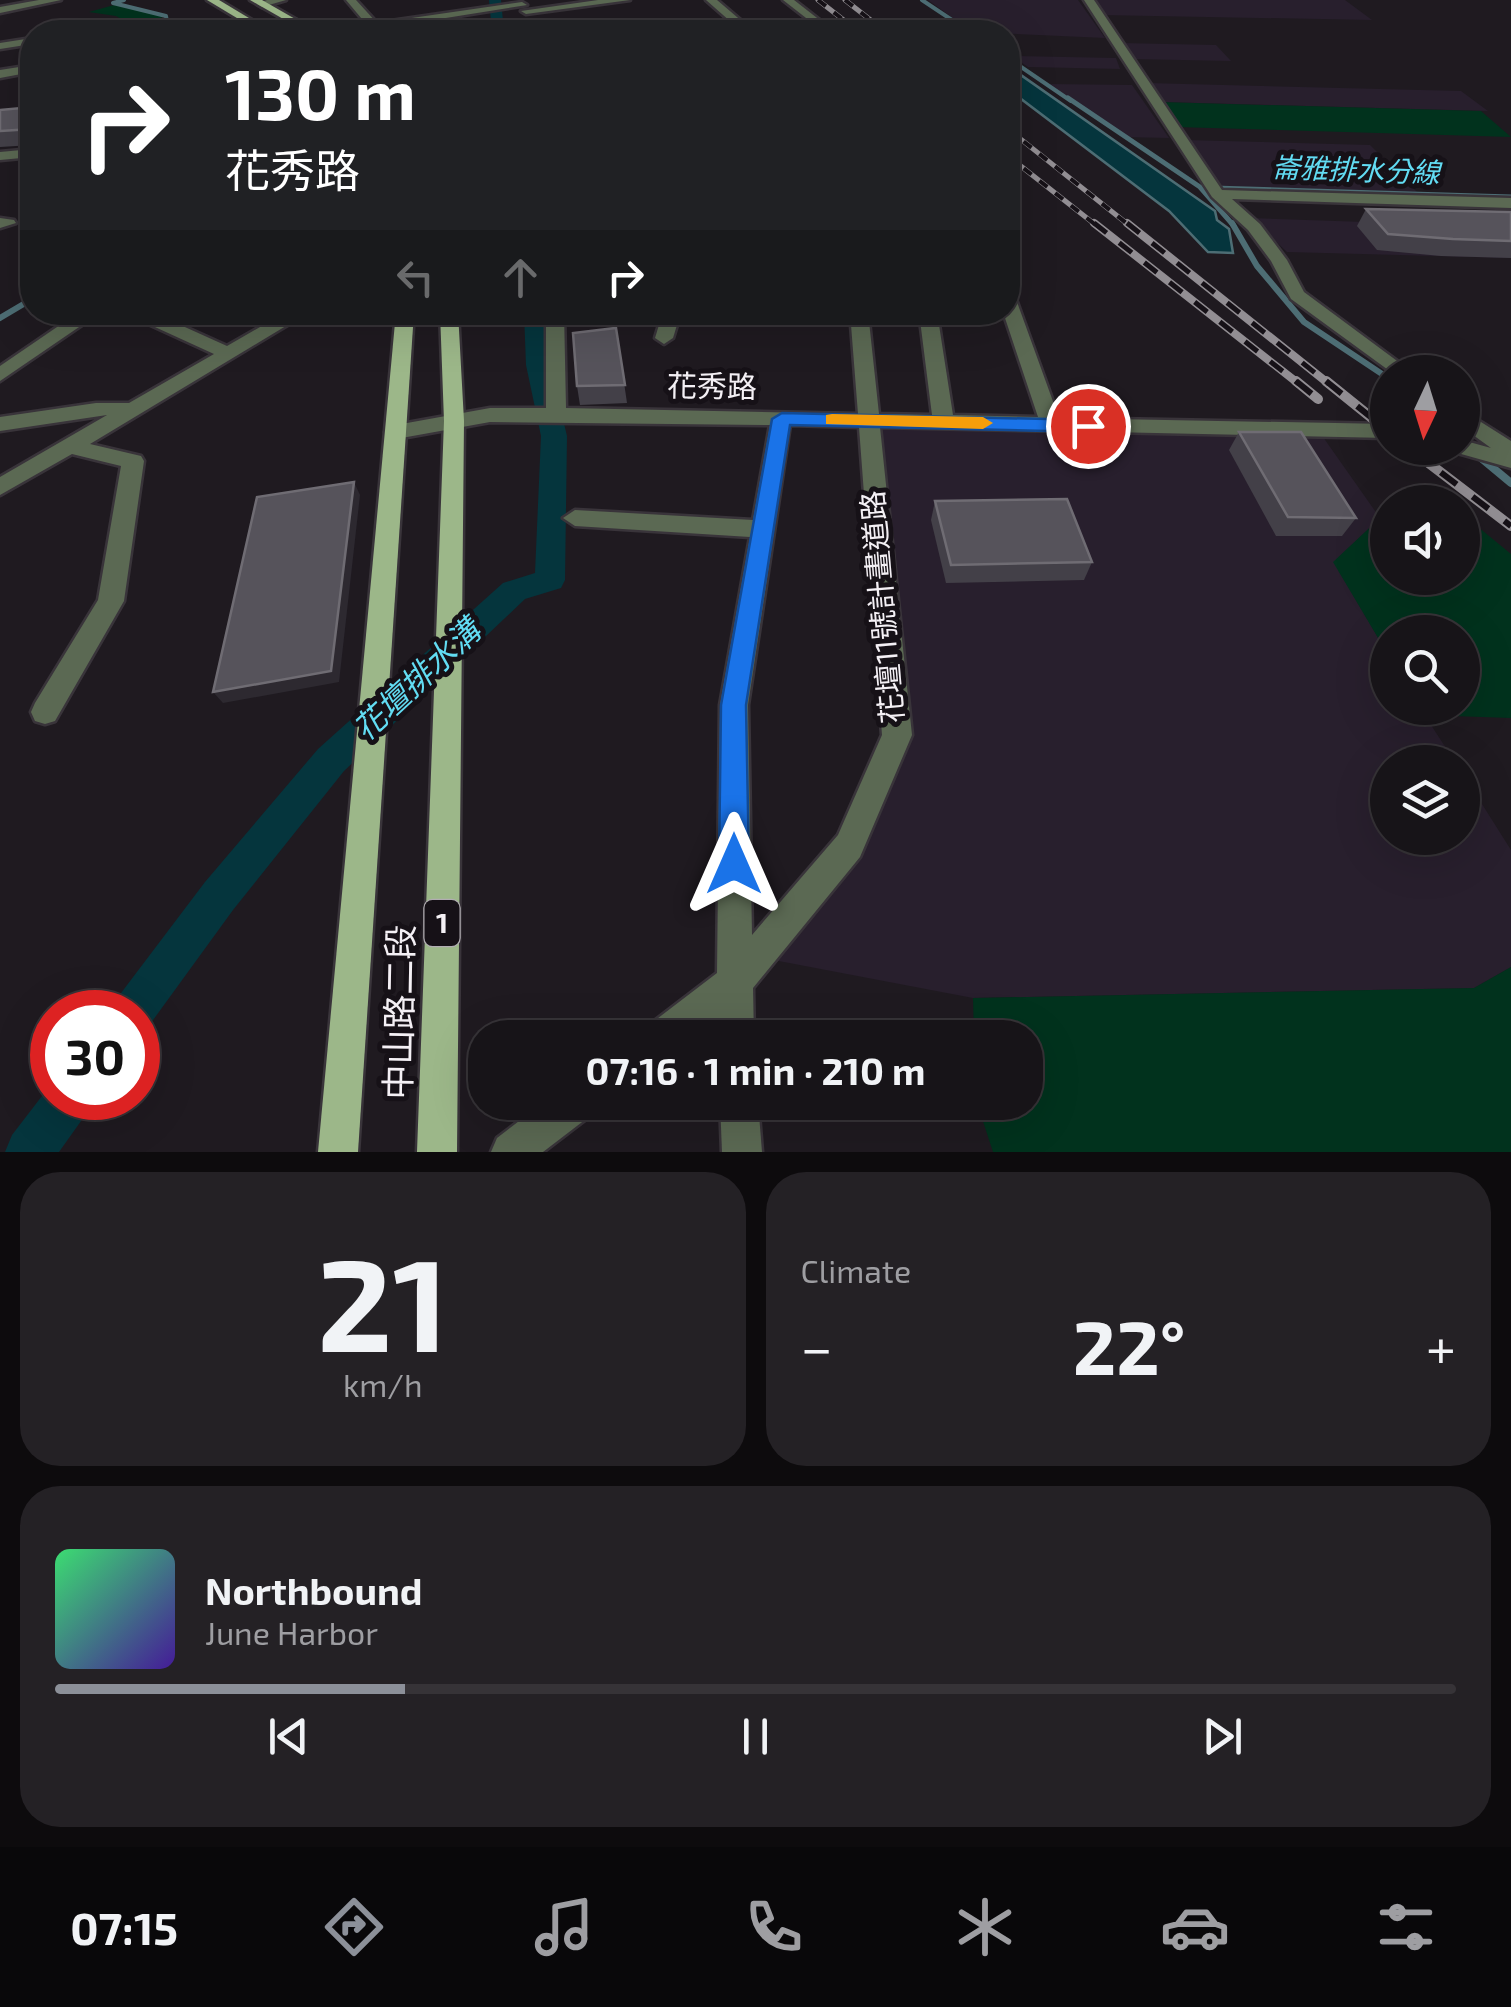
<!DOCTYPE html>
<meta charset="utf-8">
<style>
:root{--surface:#171418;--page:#242125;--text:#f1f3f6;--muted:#9e9ea2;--line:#363337;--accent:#8c9099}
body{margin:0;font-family:"Exo 2","Noto Sans TC",sans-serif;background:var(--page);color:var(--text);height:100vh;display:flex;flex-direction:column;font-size:38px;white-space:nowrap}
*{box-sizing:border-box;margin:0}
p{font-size:32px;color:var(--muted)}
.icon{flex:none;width:55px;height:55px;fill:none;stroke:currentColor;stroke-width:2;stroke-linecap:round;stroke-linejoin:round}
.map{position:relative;height:1152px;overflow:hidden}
.panel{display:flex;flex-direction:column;gap:20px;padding:20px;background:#0d0b0d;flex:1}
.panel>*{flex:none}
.top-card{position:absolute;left:20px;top:20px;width:1000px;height:305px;border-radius:40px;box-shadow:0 10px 40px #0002,0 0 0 2px var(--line);background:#202124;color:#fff;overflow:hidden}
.needle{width:65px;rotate:184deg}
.controls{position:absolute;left:1370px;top:355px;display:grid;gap:20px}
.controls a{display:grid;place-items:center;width:110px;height:110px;border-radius:50%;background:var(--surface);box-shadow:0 10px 40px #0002,0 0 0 2px var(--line);font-size:50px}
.speed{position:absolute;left:30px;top:990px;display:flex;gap:20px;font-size:50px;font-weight:700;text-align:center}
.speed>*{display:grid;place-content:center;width:130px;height:130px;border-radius:50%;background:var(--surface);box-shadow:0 10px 40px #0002,0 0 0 2px var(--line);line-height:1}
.speed .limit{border:15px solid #d22;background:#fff;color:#111}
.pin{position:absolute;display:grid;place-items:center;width:85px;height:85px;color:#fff;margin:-42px;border:5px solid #fff;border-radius:50%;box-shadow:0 2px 10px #0007}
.me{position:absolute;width:110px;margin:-55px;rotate:0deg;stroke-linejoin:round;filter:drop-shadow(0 0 8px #0008)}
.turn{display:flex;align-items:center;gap:35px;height:210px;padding:0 40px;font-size:45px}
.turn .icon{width:130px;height:130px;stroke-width:2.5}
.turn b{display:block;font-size:70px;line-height:85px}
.lanes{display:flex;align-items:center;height:95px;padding:0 40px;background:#0003;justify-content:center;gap:50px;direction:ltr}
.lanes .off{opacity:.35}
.big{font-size:75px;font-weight:700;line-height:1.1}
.panel .tile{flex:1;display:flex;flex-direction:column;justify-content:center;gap:15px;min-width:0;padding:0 35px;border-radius:40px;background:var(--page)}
.panel .dial{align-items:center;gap:0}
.dial b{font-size:130px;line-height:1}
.song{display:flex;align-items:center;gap:30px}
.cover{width:120px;height:120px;border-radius:15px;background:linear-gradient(135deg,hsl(140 70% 55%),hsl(260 70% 35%))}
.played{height:10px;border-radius:5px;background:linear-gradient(90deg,var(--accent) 25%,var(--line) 25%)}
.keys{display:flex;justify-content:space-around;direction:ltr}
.heat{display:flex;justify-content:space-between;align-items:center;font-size:55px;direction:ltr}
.panel .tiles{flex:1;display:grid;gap:20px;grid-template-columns:1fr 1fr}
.tile:last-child{grid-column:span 2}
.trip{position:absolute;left:468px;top:1020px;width:575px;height:100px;border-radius:40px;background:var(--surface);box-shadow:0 10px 40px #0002,0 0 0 2px var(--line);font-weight:700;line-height:100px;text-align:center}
.menu{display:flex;height:160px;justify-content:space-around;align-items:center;background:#09080a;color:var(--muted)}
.menu .icon{width:70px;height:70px}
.menu .active{color:var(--accent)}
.menu b{font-size:45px;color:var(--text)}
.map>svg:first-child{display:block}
</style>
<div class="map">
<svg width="1511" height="1152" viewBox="0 0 1511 1152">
<rect width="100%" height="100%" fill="#1f1a20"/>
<g fill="#281f2d">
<path d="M928,0H1078L1105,38L972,32Z"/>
<path d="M1091,0H1345L1372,20L1101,15Z"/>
<path d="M1120,43L1216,45L1231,61L1131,59Z"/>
<path d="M1012,56L1116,58L1120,69L1028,67Z"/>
<path d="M1147,83L1461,91L1488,111L1160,102Z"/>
<path d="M1047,84L1132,85L1169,138L1123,137Z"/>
<path d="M1185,140L1370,145L1417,192L1216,186Z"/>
<path d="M1251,218L1511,227V258L1287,252Z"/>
<path d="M880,428L1323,437L1380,518L1334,562L1387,653L1388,708H1420L1455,762H1388V838H1462L1463,774L1511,850V967L1474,988L973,998L763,958L829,857L882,749Z"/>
</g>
<g fill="#01321d">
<path d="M114,5L160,13L165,26H134L116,16L89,12Z"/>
<path d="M1160,102L1481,111L1511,137L1176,127Z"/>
<path d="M1380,518L1387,519L1388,578H1462L1463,527L1472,522L1511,554V718L1424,715L1420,708H1462V632H1388L1387,653L1333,562Z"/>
<path d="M1511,967V1152H993L977,1103L1025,1102V1038L974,1037L973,998L1474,988Z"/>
</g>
<path fill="#05353d" stroke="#4d6d74" stroke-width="2.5" d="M1008,66L1215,211L1217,220L1229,229L1233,253L1208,252L1169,211L1008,89Z"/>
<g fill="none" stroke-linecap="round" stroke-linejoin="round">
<g stroke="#4d6d74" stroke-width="4">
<path d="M124,0L113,3L166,16L169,32"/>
<path d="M922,0L970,32"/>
<path d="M1008,58L1071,101"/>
</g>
<g stroke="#4d6d74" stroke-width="5">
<path d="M1068,98L1200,187L1234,226"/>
<path d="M1213,188L1511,197"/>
</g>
<g stroke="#4d6d74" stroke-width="6">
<path d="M1232,223L1257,266L1304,322L1388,378"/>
<path d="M0,318L32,299"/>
</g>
<path stroke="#4d6d74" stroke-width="8" d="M1475,453L1511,483"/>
<g fill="#05353d" fill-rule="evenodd">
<path d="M489,0H501L504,32H492Z"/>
<path d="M524,312H546L550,365L567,436L565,580L561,588L525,599L344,771L233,910L148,1027L138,1032V1012H111L118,997L205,882L318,749L503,583L535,573L541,436L526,365Z"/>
<path d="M52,1083V1098H93L86,1114L59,1152H5L12,1135Z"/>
</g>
<defs>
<g id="minor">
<path d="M39,0H61L0,13V7Z"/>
<path d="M267,0H286L262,7L257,4Z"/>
<path d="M346,0H356L377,23L522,2L527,5L358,32H335L367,25Z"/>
<path d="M598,0H630L526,14L521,11Z"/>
<path d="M706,0H717L751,29L746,32L737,27L639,32L731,22Z"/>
<path d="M783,0H794L835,32H824Z"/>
<path d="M1084,0H1094L1222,190L1511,198V208L1232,199L1260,224L1287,260L1304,292L1412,372H1391L1291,299L1271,261L1248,230L1212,197Z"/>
<path d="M100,27L104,32H81L82,30Z"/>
<path d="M32,38V44L0,49V43Z"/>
<path d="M32,65V72L0,78V70Z"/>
<path d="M32,149V157L0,160V152Z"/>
<path d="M0,218L14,220L16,223L0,228Z"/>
<path d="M1008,297L1017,302L1059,418L1388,424V438L880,427L912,735L860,857L753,988L754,1038H716L717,1019L693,1038H644L649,1025L717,973L720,705L750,537L575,526L563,518L575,510L753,520L770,425L490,422L396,439L385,432L396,425L490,408H546V312H564L566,408L858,414L850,312H868L879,414L932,415L919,312H937L953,415L1038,417L1003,312H1008ZM790,425L859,427L882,735L838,835L752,935L748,705Z"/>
<path d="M79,312H101L0,381V366Z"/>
<path d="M286,312H309L90,444L141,456L144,461L124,601L55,721L45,724L35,721L31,712L35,703L98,600L121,466L72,454L0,495V477L107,415L0,431V417L96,403H129L214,354L144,322V314H156L227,346Z"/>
<path d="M663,312H681L673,338L664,344L655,338Z"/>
<path d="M1462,410L1511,441V468L1454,452L1452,448H1462V440L1491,448L1462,427Z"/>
<path d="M544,1102H595L590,1116L543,1152H491L497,1138Z"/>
<path d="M720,1102H758L762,1152H722Z"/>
</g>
<g id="major">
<path d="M207,0H219L272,32H260Z"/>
<path d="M250,0H262L318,32H306Z"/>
<path d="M396,312H414L358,1152H318Z"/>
<path d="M440,312H458L464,421L457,1152H417L444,421Z"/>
</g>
</defs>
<use href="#minor" stroke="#39343a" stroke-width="5"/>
<use href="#major" stroke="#39343a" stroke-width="5"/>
<use href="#minor" fill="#5b6953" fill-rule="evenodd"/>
<use href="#major" fill="#9cb789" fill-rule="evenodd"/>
<defs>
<g id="rail-far2">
<path d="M818,0L859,32"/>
<path d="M845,0L886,32"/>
<path d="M1008,129L1130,226"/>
<path d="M1008,156L1097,226"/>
</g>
<g id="rail-far1">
<path d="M1094,223L1299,384"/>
<path d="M1127,223L1329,384"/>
</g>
<g id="rail">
<path d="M1296,381L1318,399"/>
<path d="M1326,381L1388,431"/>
<path d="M1409,448L1511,526"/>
</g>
</defs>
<use href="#rail-far2" stroke="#928e93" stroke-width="5"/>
<use href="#rail-far1" stroke="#928e93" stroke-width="8"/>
<use href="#rail" stroke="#928e93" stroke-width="10"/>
<use href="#rail-far2" stroke="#161117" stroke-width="4" stroke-dasharray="10" stroke-linecap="butt"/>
<use href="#rail-far1" stroke="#161117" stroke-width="5" stroke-dasharray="16" stroke-linecap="butt"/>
<use href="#rail" stroke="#161117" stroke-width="6" stroke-dasharray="20" stroke-linecap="butt"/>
</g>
<g fill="#434048">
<path d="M32,107V145L0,147V110Z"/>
<path d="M1366,209L1511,212V258L1441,256L1377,250L1357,226Z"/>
<path d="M616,328L627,403L580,405L577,386Z"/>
<path d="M1239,432L1356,518L1342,536H1276L1229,450Z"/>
<path d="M935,501L1092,562L1084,580L946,583L931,520Z"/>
</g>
<path fill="#2d2930" d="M354,482L360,495L339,682L223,703L213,692Z"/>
<g fill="#56535b" stroke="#6f6c73" stroke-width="2.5">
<path d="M32,107V129L0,131V110Z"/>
<path d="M1366,209L1511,212V241L1453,239L1388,234Z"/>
<path d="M616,328L625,385L577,386L573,333Z"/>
<path d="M1239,432H1301L1356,518L1288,517Z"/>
<path d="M354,482L331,671L213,692L257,497Z"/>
<path d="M1067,499L1092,562L951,565L935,501Z"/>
</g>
<path fill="#1a73e8" stroke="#114b97" stroke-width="2.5" d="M782,413L1088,420L1098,426L1088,432L790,425L746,705L749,864L745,874L734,878L724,874L719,864L721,705L772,419Z"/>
<path fill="#f59e0b" d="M832,414L983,417L993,423L983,429L826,424V415Z"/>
<g text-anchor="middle" stroke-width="10" stroke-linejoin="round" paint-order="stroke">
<g font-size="28" font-style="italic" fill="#62dcf3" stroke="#161117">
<text transform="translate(1356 170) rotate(2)" y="10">崙雅排水分線</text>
</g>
<rect fill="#161117" stroke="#b1adb2" stroke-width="2.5" x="424.5" y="900" width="35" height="46" rx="8"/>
<g font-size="28" font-weight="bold" fill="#f4f0f5">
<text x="442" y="933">1</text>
</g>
<g font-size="30" fill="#f4f0f5" stroke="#161117">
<text transform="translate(712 387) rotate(1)" y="10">花秀路</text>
<text transform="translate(883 607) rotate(-95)" y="10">花壇11號計畫道路</text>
</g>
<g font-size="32" font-style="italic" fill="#62dcf3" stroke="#161117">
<text transform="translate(417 680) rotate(-43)" y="11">花壇排水溝</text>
</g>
<g font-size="35" fill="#f4f0f5" stroke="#161117">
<text transform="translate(400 1012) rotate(-89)" y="12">中山路二段</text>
</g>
</g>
</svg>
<div class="controls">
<a><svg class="needle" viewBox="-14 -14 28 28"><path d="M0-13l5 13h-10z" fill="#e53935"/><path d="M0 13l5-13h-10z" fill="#9e9ea2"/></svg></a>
<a><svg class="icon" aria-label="sound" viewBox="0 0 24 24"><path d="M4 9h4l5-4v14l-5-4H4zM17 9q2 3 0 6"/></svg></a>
<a><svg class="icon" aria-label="search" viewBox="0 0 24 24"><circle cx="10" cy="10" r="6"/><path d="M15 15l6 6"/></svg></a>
<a><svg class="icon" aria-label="layers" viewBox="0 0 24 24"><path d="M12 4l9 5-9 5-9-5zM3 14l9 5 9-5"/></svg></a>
</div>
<div class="speed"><div class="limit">30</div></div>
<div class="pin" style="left:1088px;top:426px;background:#d93025"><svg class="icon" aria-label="arrive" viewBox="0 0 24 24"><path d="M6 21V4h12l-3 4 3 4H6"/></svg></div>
<svg class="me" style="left:734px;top:864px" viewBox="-20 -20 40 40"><path d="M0-17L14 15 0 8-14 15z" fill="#1a73e8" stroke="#fff" stroke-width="4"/></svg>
<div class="trip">07:16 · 1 min · 210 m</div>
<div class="top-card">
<div class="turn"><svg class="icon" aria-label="right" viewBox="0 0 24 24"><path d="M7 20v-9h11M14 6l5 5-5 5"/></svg><div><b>130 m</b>花秀路</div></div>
<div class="lanes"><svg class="icon off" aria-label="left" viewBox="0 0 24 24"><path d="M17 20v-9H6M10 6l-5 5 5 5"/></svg><svg class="icon off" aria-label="ahead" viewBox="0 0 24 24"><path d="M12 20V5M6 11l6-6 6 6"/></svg><svg class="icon" aria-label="right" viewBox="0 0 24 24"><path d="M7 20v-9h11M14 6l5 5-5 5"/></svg></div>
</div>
</div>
<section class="panel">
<div class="tiles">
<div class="tile dial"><b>21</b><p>km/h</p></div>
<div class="tile"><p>Climate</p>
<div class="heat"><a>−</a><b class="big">22°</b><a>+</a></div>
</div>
<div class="tile">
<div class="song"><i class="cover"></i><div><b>Northbound</b><p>June Harbor</p></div></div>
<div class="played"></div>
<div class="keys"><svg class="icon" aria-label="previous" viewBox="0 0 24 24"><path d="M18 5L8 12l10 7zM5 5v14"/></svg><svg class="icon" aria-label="pause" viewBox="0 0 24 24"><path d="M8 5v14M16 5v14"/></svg><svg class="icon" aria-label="next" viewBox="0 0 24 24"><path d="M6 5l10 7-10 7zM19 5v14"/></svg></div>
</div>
</div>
</section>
<nav class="menu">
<b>07:15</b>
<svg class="icon active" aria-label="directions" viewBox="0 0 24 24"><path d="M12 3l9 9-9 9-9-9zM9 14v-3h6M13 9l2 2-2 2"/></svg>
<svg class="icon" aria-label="music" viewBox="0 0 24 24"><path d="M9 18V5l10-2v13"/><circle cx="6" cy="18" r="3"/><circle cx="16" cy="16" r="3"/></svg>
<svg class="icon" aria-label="phone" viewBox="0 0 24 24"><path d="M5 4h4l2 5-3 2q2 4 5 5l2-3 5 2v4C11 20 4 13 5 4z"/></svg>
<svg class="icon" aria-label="climate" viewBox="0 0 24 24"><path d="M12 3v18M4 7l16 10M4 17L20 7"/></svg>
<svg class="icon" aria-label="car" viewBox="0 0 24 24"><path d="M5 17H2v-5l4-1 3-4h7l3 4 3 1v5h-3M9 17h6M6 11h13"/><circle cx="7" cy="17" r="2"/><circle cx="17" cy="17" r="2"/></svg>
<svg class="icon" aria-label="filters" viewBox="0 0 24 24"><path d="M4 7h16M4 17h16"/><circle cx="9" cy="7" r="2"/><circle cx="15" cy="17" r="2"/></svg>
</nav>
